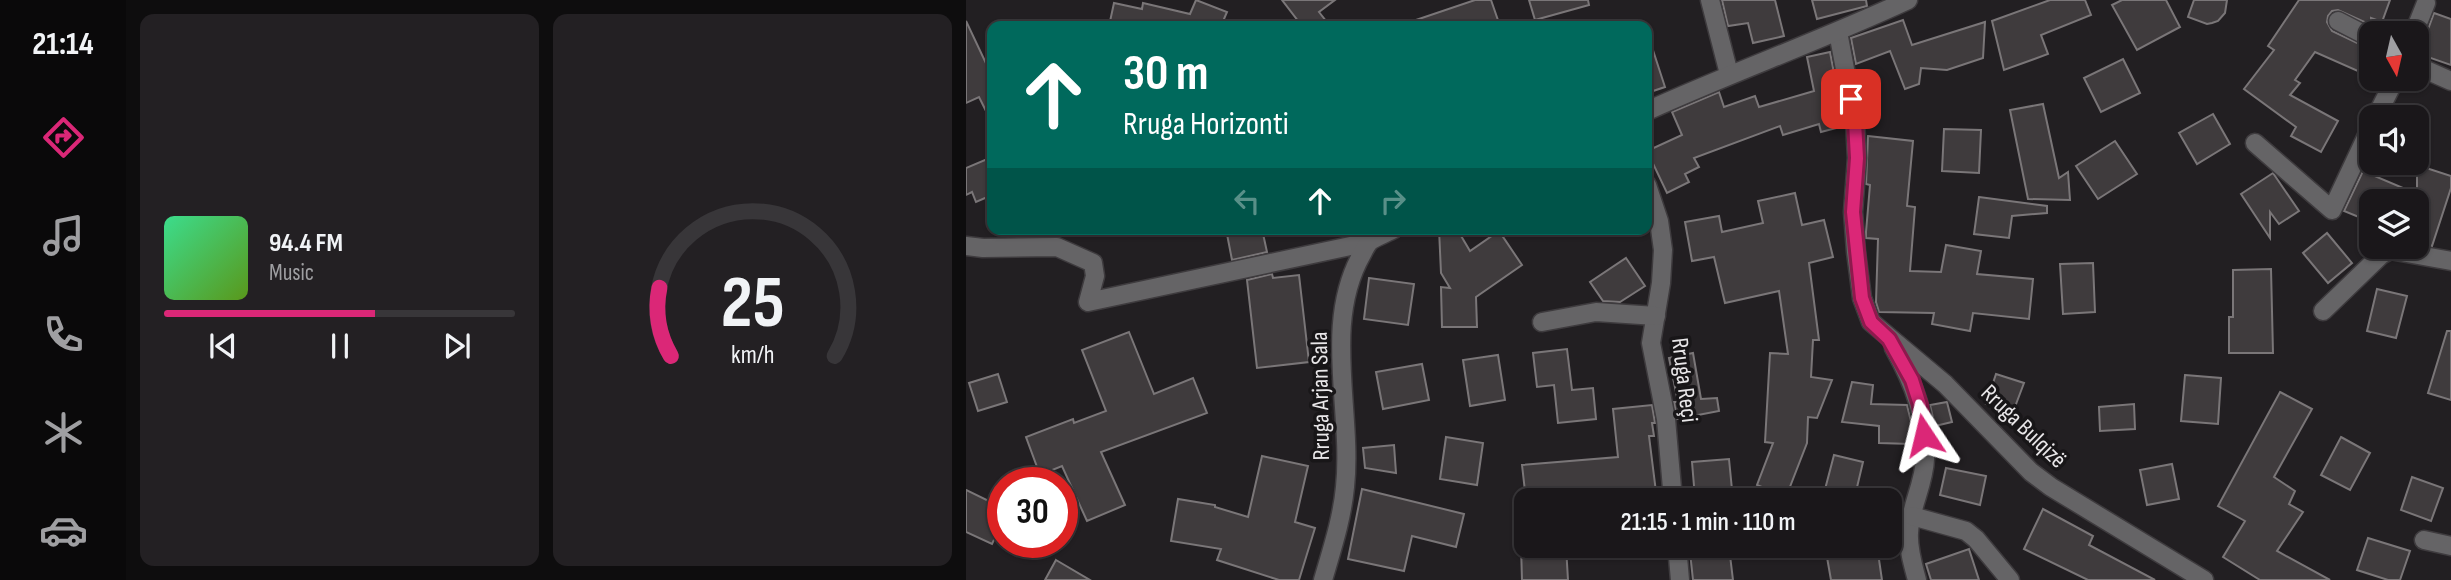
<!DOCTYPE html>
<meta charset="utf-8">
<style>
:root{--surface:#1a171a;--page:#232023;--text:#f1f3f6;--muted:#9f9fa2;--line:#383639;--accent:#db2777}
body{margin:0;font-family:"Sofia Sans Condensed",sans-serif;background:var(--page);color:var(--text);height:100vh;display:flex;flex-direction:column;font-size:26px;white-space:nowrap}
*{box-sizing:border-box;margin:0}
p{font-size:23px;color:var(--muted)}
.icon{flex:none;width:38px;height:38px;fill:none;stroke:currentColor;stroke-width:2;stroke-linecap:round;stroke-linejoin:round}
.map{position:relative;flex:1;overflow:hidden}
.side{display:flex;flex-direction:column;gap:14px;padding:14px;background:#0e0d0e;width:840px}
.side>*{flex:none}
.hud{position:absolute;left:21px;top:21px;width:665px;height:214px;border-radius:14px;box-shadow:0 2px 5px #0004,0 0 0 2px var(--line);background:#00695c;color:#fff;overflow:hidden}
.needle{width:46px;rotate:172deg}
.fabs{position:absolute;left:1393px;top:21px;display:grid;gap:14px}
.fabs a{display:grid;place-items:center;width:70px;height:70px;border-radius:14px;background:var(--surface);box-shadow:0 2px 5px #0004,0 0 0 2px var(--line);font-size:35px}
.speed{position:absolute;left:21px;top:467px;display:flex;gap:14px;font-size:35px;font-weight:700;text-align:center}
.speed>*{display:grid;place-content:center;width:91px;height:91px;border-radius:50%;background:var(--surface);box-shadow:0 2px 5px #0004,0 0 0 2px var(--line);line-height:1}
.speed .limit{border:10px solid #d22;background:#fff;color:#111}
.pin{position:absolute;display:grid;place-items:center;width:60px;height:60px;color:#fff;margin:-30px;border-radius:14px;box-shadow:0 4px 10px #0006}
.me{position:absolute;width:77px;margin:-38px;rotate:350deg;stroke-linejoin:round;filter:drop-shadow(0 0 5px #0008)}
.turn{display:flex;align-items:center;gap:24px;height:147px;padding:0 21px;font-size:32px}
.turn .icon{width:91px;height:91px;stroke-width:2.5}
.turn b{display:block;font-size:49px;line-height:60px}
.lanes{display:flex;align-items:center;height:66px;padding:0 21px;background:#0003;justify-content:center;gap:35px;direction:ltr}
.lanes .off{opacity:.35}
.side .widget{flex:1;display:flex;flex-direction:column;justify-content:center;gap:10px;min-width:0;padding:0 24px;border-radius:14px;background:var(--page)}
.side .dial{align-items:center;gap:0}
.dial svg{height:182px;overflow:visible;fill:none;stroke:var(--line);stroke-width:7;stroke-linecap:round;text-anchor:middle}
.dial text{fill:var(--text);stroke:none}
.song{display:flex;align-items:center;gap:21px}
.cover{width:84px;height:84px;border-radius:10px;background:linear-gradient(135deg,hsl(150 70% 55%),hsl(90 70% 35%))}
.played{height:7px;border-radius:4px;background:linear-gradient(90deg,var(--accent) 60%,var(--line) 60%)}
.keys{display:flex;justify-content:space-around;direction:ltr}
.side .tiles{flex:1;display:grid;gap:14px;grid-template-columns:repeat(2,1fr)}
.trip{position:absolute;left:548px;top:488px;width:388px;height:70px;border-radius:14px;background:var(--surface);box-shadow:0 2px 5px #0004,0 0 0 2px var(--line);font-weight:600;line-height:70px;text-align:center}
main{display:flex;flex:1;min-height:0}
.tab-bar{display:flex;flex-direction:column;width:126px;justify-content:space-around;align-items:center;background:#0a090a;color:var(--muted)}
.tab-bar .icon{width:49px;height:49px}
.tab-bar .current{color:var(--accent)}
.tab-bar b{font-size:32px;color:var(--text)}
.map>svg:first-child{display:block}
</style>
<main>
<nav class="tab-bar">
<b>21:14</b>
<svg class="icon current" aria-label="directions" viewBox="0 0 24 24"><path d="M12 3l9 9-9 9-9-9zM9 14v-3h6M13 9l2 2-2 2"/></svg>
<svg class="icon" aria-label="music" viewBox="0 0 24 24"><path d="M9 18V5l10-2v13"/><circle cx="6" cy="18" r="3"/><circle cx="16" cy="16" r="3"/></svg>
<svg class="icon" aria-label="phone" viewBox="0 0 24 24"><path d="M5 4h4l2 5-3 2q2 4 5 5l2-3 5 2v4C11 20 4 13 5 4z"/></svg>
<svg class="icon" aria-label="climate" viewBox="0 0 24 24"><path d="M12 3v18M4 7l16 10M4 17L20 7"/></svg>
<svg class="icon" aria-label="car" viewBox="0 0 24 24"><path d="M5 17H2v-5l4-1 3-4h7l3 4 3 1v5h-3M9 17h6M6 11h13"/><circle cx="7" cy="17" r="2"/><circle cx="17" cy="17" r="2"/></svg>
</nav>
<section class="side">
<div class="tiles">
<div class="widget">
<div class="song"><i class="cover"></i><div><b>94.4 FM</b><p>Music</p></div></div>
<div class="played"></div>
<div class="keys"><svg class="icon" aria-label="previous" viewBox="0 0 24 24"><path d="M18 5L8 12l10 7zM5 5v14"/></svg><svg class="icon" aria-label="pause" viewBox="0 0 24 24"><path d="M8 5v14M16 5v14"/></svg><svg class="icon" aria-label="next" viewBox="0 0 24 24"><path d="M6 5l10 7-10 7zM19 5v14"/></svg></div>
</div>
<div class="widget dial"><svg viewBox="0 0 100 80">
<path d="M14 69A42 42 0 1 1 86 69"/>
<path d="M14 69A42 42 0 0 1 9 39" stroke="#db2777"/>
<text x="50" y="56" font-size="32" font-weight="700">25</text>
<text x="50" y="72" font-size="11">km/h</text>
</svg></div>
</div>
</section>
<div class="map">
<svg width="1485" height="580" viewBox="0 0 1485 580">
<rect width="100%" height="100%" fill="#221f22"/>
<g fill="#3f3b3d" stroke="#7a7678" stroke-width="2">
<path d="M230,0L261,12L255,26H143L148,3L176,9L177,3L224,14Z"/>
<path d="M316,0H369L353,12L364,26H336Z"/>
<path d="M509,0H525L534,26H441V23Z"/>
<path d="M563,0H622L623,5L569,20Z"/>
<path d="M756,0H809L818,36L787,43L782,23L762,26Z"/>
<path d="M846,0H900L901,6L851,19Z"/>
<path d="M1084,0H1119L1125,15L1075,35L1082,54L1038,70L1026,21Z"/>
<path d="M1156,0H1200L1214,27L1171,50L1146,5Z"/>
<path d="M1228,0H1261L1259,13L1252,21L1246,23L1241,24L1222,17Z"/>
<path d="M1333,0H1424L1416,22L1405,18V25L1372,10L1366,11L1362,16L1361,22L1366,31L1404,49L1394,72L1349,52L1329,80L1334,83L1324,95L1372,121L1355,152L1325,136L1330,127L1278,89L1308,50L1302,46Z"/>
<path d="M1468,13L1485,19V65L1453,54Z"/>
<path d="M937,20L946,45L1019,22L1017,58L981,70L955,68L953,84L939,89L924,51L890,64L885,38Z"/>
<path d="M0,21L26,76V123L13,97L0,103Z"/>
<path d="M684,41L699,87L681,93V42Z"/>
<path d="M864,52L878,126L855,132L853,124L817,135L814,126L728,158L733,167L719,174L723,182L701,193L681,151L716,135L706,112L753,92L758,107L789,96L793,107L848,91L841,57Z"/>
<path d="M1157,59L1174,93L1135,112L1118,78Z"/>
<path d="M1077,104L1093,178L1102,172L1104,200L1062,199L1044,110Z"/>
<path d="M1247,114L1264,144L1231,164L1213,133Z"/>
<path d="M978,129L1015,130L1013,173L976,171Z"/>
<path d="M902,136L947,141L941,206L949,207L944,271L975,272L980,245L1015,251L1011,274L1067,279L1063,319L1007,313L1004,331L966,324L968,313L913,312L910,302L912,239L900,238V232L904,185L900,184Z"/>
<path d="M1149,141L1171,174L1132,199L1110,166Z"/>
<path d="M26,157V195L10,202L6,192L0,195V168Z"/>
<path d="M1451,165L1485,176V188L1466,246L1451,243V201H1405V222L1378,211L1397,171L1451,194Z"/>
<path d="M1307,173L1333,211L1313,224L1304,212V238L1275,194Z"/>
<path d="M829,193L836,225L858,220L867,257L843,263L853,340H847L845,377L866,380L851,418L842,417L841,443L820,497L791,485L807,443L799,442L804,353L822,354L813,291L759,303L748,257L726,261L719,222L753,216L756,232L797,223L792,201Z"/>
<path d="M1013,197L1081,206V213L1046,216L1043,238L1008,234Z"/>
<path d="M260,229H296L301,252L266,260Z"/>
<path d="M473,229H491L504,251L533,231L556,265L510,297L511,327H476L475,287L484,288L475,273Z"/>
<path d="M1361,233L1386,263L1362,283L1337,253Z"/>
<path d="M660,258L679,286L654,302L637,301L624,282Z"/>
<path d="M1127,263L1129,312L1097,314L1094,264Z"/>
<path d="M1305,269L1307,353H1263V317H1267V270Z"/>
<path d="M306,274L307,278L333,275L343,362L291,368L281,280Z"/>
<path d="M403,278L448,284L442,325L398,319Z"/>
<path d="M1411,289L1441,296L1430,338L1401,331Z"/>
<path d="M1481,331H1485V400L1462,393Z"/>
<path d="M163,332L188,394L227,378L241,413L135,452L159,505L121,521L96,466L74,475L60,437L107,419L108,423L140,411L116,350Z"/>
<path d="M601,349L606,390L627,388L630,419L592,423L588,385L571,387L567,353Z"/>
<path d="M727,353L735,399L751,398L753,411L711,419L708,402H712L703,358Z"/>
<path d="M532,355L539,400L504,406L497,360Z"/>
<path d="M456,364L463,400L417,409L410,372Z"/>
<path d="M32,374L41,402L12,411L3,383Z"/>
<path d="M1030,374L1058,383L1047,412L1020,404Z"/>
<path d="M1219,375L1255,378L1252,424L1215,421Z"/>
<path d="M886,382L907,385L905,404L941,405L947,430L945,444L913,443V426L876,422Z"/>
<path d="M1314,392L1346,409L1308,477L1329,491L1323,504L1337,512L1311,551L1364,580H1294L1257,557L1279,521L1252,506Z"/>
<path d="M981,402L986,422L969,426L964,405Z"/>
<path d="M1168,404L1169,429L1134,431L1133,407Z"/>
<path d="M686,405L689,423H686L688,436H683L691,500H560L556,465L652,457L647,409Z"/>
<path d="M480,437L517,443L511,485L474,479Z"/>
<path d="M1375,437L1404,453L1384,490L1355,475Z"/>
<path d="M428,445L430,473L399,468L397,448Z"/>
<path d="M868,455L897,462L888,500H871L857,497Z"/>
<path d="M296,456L342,466L329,522L349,528L333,580H313L251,560L255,549L205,541L212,499L249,505V507L282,517Z"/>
<path d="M763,459L767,500H743L742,497L729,498L726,462Z"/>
<path d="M1206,464L1213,499L1181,505L1174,470Z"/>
<path d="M980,468L1020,476L1014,505L974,495Z"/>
<path d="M1446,477L1477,488L1465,521L1435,510Z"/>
<path d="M396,489L498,514L490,547L446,536L438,571L382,559Z"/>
<path d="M0,490L37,508V521L26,544L0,532Z"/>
<path d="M1077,509L1127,536L1123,545L1189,580H1122L1058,549Z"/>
<path d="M1402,538L1444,551L1434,580H1422L1391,570Z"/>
<path d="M555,546H600L602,580H556Z"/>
<path d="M859,546H911L916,580H865Z"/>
<path d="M763,547L767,580H727L724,552Z"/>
<path d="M1003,549L1013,580H965L960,564Z"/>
<path d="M90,560L124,580H79Z"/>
</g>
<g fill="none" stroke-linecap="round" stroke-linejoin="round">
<defs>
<g id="minor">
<path d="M744,0L763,74"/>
<path d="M1372,21L1405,38"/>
<path d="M872,32L889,122L891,158L887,212L890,252L896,298L905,322L979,384L1065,472L1085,487L1238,580"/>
<path d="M1448,33L1460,3"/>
<path d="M1451,66L1485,81"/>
<path d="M681,111C767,72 856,40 942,0"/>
<path d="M1410,117L1429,79"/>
<path d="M1289,143L1366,210L1405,127"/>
<path d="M681,185L693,221L697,250L695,283L685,343L700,419L707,500"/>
<path d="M0,246L17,248L91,247L127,263L129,276L122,302L403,242"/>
<path d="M1357,311L1415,255L1424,250L1485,261"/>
<path d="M576,322L630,312L690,316"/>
<path d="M928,348C948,384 961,417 959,459C958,485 944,507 943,533C942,549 947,565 951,580"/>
<path d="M946,516L1000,531L1010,539L1044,580"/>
<path d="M1458,540L1485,546"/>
<path d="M711,546L714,580"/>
<path d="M357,580C366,549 376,519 379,487C387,411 356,324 396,254C398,250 401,244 404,241C411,236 421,233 428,229"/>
</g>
</defs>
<use href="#minor" stroke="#3e3b3e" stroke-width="21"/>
<use href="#minor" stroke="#656466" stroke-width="18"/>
</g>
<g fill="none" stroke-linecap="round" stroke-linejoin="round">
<defs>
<path id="route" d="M885,99L889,122L891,158L887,212L896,298L905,322L923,339L946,380L954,405L958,435"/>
</defs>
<use href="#route" stroke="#8e194d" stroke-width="18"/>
<use href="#route" stroke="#db2777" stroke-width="12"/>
</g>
<g text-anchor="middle" stroke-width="7" stroke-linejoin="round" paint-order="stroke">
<g font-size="24" fill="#e9e7e9" stroke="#181618">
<text transform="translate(719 380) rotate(83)" y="8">Rruga Reçi</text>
<text transform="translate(354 396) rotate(-91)" y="8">Rruga Arjan Sala</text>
<text transform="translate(1058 426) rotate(44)" y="8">Rruga Bulqizë</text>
</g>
</g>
</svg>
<div class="fabs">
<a><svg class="needle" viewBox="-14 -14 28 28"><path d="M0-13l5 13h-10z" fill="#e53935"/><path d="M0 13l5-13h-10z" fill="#9f9fa2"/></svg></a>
<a><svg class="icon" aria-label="sound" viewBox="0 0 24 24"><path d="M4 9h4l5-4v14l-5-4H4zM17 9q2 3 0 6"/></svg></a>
<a><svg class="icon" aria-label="layers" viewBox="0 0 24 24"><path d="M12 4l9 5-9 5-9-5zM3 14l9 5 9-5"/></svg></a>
</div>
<div class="speed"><div class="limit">30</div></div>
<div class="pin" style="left:885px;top:99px;background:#d93025"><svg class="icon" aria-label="arrive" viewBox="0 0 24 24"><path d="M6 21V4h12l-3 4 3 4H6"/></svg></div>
<svg class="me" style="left:958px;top:435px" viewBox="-20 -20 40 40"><path d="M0-17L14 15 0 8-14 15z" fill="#db2777" stroke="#fff" stroke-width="4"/></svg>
<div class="trip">21:15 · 1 min · 110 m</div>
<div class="hud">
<div class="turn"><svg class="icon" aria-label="ahead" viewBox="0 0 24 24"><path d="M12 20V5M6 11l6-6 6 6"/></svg><div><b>30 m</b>Rruga Horizonti</div></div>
<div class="lanes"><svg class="icon off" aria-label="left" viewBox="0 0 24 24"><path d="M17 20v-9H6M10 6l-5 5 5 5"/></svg><svg class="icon" aria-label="ahead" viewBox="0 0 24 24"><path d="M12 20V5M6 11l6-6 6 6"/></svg><svg class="icon off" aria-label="right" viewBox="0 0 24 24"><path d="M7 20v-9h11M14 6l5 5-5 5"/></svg></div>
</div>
</div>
</main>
